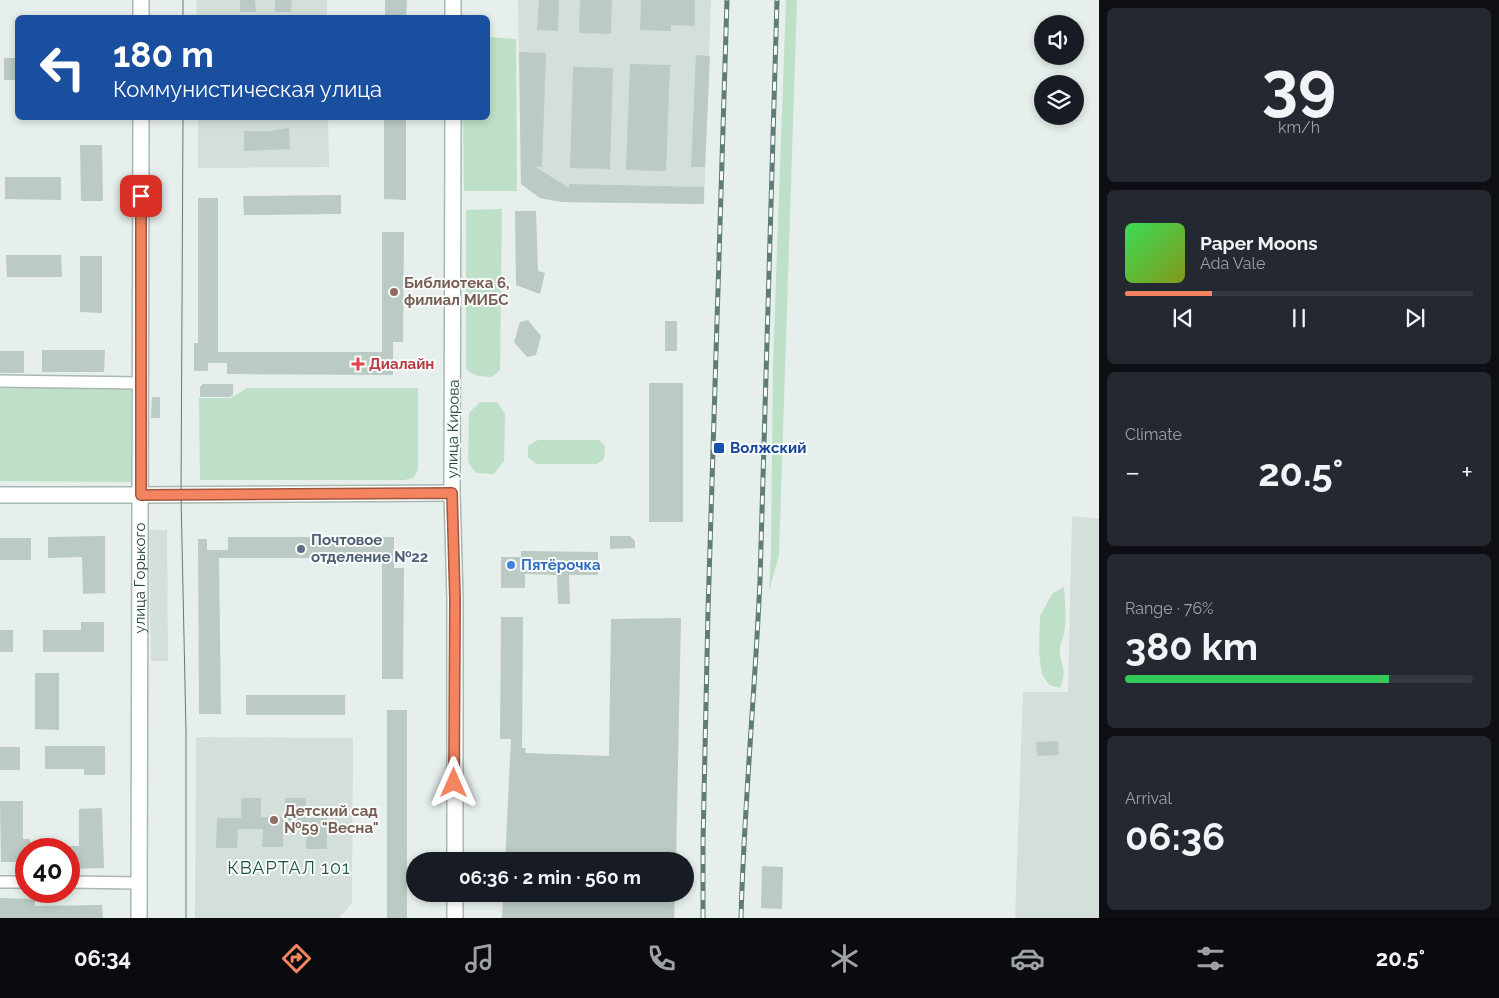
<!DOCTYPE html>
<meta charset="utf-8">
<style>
:root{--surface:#171b24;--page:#242831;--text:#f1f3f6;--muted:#9ea1a6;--line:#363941;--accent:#f4845f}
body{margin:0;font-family:Raleway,sans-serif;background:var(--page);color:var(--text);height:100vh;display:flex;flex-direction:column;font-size:19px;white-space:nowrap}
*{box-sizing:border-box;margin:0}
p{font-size:16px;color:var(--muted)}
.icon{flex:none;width:28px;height:28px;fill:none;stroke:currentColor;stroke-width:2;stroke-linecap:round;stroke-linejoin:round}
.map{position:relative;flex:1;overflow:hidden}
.details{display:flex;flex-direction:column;gap:8px;padding:8px;background:#0d0f14;width:400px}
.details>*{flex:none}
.banner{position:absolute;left:15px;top:15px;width:475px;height:105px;border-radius:8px;box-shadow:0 2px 8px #0003;background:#1a4fa0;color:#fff;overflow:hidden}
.tools{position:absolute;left:1034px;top:15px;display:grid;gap:10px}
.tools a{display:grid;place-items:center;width:50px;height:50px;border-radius:50%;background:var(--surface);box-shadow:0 2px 8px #0003;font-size:25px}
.speed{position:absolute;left:15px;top:838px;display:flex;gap:10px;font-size:25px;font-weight:700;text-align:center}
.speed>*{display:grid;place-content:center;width:65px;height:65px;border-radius:50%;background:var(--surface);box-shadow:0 2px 8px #0003;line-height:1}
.speed .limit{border:8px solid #d22;background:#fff;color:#111}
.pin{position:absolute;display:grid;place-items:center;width:42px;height:42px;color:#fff;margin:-21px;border-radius:10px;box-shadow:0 2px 8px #0006}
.me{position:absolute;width:55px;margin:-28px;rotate:0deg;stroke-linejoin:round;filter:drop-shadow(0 0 4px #0008)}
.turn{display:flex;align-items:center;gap:18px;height:105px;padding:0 15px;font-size:22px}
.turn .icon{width:65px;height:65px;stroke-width:2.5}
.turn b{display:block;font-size:35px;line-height:42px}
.big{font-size:38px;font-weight:700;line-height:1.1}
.details .widget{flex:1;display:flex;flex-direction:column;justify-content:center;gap:8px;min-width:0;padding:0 18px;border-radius:8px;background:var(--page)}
.details .dial{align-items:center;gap:0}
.dial b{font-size:65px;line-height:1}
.song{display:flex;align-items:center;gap:15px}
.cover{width:60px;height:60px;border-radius:8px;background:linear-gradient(135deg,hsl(130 70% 55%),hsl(70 70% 35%))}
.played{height:5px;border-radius:2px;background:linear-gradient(90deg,var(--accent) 25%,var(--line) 25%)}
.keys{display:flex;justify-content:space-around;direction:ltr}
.heat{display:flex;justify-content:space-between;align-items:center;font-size:28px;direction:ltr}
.charge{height:8px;border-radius:4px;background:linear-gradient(90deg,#34c759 76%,var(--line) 0)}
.trip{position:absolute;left:406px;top:852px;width:288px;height:50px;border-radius:25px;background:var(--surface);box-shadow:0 2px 8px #0003;font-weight:700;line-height:50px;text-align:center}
.tabs{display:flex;height:80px;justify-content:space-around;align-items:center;background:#090b0e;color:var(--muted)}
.tabs .icon{width:35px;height:35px}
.tabs .active{color:var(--accent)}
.tabs b{font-size:22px;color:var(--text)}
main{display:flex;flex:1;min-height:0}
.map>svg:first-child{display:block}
</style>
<main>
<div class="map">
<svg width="1099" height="918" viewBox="0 0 1099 918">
<rect width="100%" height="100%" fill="#e6efeb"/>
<g fill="#d4dfda">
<path d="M196,0H327V17H197Z"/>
<path d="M518,0H711L704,204L562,202L540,198L521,184Z"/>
<path d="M198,118H328L329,167L198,168Z"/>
<path d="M1072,516L1099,519V918H1015L1023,692H1068Z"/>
<path d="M149,530H167L168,661H151Z"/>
<path d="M196,737L353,738L352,903L339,918H195Z"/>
</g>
<g fill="#bfe0c8">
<path d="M786,0H797L779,555L769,591L771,551L773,362Z"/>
<path d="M488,37L516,39L517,191H464L463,118H488Z"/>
<path d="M502,209L500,370L492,377C482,376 474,377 466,369V210Z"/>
<path d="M0,387H131V482L0,481Z"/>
<path d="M247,388H418V470L413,478L405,480H200L199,398H231Z"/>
<path d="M480,402H497L505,414L504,461L494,474L476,473L468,462L469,413Z"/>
<path d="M538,440H599L605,446L604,459L597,464H536L528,457V446Z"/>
<path d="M1064,587C1065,603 1067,618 1064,634C1063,639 1060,645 1060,649C1059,665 1069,669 1060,688L1049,685L1042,674L1039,653L1040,616L1052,594Z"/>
</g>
<g fill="#bbcac4">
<path d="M240,0H255L256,12H240Z"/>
<path d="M275,0H292L291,12H275Z"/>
<path d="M385,0H407L406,18H385Z"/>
<path d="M539,0H559L558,31L537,30Z"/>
<path d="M580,0H612L611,34L579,33Z"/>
<path d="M641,0H695V26L671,25V31L640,30Z"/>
<path d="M519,52L546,53L542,167L534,166L569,188V184L704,187V204L562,202L540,198L521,184Z"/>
<path d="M696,55L710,56L705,167H691Z"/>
<rect x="4" y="58" width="14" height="22"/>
<path d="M630,64L670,65L666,171L626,170Z"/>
<path d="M573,67L613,68L610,169L570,168Z"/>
<path d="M384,118H406V200L384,199Z"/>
<path d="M289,128L290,149L244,151V131H273V130Z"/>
<path d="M80,145H102L103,201H81Z"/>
<path d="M5,177H61V200L5,199Z"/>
<path d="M341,195V214L244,215L243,196Z"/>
<path d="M198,198H218V352H382V232H404L403,342H393V375L227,374V363H208V371H194V343H198Z"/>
<path d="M515,211H536L538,271L545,273L540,294L516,285Z"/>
<path d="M6,255H61L62,277H7Z"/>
<path d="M80,256H102V313L80,312Z"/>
<path d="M528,320L541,336L536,355L527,357L514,342L520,322Z"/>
<rect x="665" y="321" width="12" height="30"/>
<path d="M42,350H105L104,372H42Z"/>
<rect x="0" y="351" width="24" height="22"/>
<rect x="649" y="383" width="34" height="139"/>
<path d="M203,384H233V395L230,397H200V387Z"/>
<path d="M152,397H160V418H151Z"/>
<path d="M105,536V593L83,594L82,557L48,558V537Z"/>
<path d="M610,536H630L635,541V548L610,549Z"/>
<path d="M228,537H394V568H404L403,679H382V558H219L221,714H199L198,539H207V550H228Z"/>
<rect x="0" y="538" width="31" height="22"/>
<path d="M521,551L598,552V575H569L570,604H558L557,575L525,574V588H501V557H521Z"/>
<path d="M501,617H523L522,748H526L525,753L609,756L611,619L681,618L676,861H505L511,739H500Z"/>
<path d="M81,622H104V652H43V630H81Z"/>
<rect x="0" y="630" width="13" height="22"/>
<path d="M35,673H59V730L35,729Z"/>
<rect x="246" y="695" width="99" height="20"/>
<rect x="387" y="710" width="20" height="208"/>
<path d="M1058,741L1059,755L1037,756L1036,742Z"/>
<path d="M45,746H105V775H84V769H45Z"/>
<rect x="0" y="747" width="20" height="23"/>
<path d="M241,798H261V817H284L285,798H306L305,818H327V849H306L307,830H283V847H262L263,829H238L237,848H216L217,818H241Z"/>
<path d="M0,801H23V839H30L31,849H26V862H1Z"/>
<path d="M102,808L104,868L69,869V846H79V809Z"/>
<path d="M762,866L783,867L782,909L761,908Z"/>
<path d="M503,894H675L674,918H502Z"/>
<path d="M0,898L35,899V906L102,905L103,918H0Z"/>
</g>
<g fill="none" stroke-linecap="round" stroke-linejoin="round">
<defs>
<g id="minor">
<path d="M0,381L141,383"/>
<path d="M0,882H26"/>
<path d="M69,882L139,883"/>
</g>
<g id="tertiary">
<path d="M453,0V18"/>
<path d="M141,18V0"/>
<path d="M453,118L452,493L455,599V861"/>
<path d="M0,495H141L452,493"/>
<path d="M455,894V918"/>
<path id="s1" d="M139,918L141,118"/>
</g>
</defs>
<use href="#minor" stroke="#a8b8b2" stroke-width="14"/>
<use href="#tertiary" stroke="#a8b8b2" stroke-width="18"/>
<use href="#minor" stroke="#fff" stroke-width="11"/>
<use href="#tertiary" stroke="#fff" stroke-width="15"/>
<g stroke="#5f7d75" stroke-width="1">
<path d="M183,0V18"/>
<path d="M183,118L181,495L186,732V918"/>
</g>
<defs>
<g id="rail">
<path d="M703,918V843L708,611L727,0"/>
<path d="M741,918C744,805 755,693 760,580L777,0"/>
</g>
</defs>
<use href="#rail" stroke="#5f7d75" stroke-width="5"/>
<use href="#rail" stroke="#f7fbf9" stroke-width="3" stroke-dasharray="9" stroke-linecap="butt"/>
</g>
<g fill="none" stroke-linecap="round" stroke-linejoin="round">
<defs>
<path id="route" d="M141,196V495L452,493L455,599L454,783"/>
</defs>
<use href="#route" stroke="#9f563e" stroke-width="12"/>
<use href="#route" stroke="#f4845f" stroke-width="9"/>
</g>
<g fill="#8d6e63" stroke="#f7fbf9" stroke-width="2">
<circle cx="394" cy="292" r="5"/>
<circle cx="274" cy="820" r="5"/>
</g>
<path fill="#e0444e" stroke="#f7fbf9" stroke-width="2" d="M355.5 356.5h5v5h5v5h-5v5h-5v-5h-5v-5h5z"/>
<rect fill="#1a4fb4" stroke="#f7fbf9" stroke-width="2" x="713" y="442" width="12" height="12" rx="2.5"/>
<circle fill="#5c6f8a" stroke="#f7fbf9" stroke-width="2" cx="301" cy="549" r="5"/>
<circle fill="#3f7fe0" stroke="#f7fbf9" stroke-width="2" cx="511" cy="565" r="5"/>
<g text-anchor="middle" stroke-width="4" stroke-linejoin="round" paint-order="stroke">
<g font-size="15" font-weight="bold" fill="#785e54" stroke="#f7fbf9" text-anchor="start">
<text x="404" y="288">Библиотека 6,<tspan x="404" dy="17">филиал МИБС</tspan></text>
<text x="284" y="816">Детский сад<tspan x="284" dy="17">№59 "Весна"</tspan></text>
</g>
<g font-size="15" font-weight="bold" fill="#be3a42" stroke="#f7fbf9" text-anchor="start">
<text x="369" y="369">Диалайн</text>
</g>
<g font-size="15" fill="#24423a" stroke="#f7fbf9">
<text transform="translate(453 429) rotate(-89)" y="5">улица Кирова</text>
<text dy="5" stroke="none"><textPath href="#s1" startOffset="340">улица Горького</textPath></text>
</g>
<g font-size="15" font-weight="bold" fill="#164399" stroke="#f7fbf9" text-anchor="start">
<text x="730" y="453">Волжский</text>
</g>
<g font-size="15" font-weight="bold" fill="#4e5e75" stroke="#f7fbf9" text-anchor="start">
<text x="311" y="545">Почтовое<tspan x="311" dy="17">отделение №22</tspan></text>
</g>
<g font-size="15" font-weight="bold" fill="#366cbe" stroke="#f7fbf9" text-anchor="start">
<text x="521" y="570">Пятёрочка</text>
</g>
<g font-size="18" letter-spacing="1" fill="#1f5548" stroke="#f7fbf9">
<text x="289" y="874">КВАРТАЛ 101</text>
</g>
</g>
</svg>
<div class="tools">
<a><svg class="icon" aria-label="sound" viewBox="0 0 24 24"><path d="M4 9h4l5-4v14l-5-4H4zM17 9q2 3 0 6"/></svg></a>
<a><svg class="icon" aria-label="layers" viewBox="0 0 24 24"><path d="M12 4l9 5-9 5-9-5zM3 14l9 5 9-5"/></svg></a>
</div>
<div class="speed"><div class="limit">40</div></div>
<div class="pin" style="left:141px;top:196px;background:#d93025"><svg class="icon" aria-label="arrive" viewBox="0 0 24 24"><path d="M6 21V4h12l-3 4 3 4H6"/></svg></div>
<svg class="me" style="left:454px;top:783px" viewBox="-20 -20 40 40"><path d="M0-17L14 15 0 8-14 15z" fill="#f4845f" stroke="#fff" stroke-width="4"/></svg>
<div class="trip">06:36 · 2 min · 560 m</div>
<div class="banner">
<div class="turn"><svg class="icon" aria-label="left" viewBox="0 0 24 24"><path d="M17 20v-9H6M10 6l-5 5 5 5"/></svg><div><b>180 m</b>Коммунистическая улица</div></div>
</div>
</div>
<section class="details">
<div class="widget dial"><b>39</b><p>km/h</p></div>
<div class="widget">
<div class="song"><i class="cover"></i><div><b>Paper Moons</b><p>Ada Vale</p></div></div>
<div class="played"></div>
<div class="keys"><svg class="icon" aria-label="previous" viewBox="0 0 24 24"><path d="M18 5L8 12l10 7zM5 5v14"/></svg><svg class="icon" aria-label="pause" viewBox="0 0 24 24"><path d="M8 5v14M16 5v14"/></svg><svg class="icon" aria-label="next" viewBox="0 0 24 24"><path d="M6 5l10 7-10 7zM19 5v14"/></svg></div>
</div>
<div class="widget"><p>Climate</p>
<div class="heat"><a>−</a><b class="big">20.5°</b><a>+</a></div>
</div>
<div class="widget"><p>Range · 76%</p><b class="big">380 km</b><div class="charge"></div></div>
<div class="widget"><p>Arrival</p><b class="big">06:36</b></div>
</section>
</main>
<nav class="tabs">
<b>06:34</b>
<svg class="icon active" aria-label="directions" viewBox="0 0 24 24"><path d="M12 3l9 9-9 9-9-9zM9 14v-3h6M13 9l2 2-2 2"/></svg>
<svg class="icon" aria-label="music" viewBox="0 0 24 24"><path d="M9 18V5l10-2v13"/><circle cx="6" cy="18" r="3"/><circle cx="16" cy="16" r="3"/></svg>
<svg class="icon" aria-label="phone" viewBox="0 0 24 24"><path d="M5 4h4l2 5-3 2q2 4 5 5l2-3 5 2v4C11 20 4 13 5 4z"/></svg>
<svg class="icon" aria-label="climate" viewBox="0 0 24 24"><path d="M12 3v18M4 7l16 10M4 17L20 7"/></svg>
<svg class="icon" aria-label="car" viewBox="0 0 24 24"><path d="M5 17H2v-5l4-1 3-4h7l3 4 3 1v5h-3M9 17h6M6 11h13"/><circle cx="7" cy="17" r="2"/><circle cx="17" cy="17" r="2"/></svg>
<svg class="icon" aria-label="filters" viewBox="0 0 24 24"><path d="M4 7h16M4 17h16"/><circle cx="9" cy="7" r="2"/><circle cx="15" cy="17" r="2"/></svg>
<b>20.5°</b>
</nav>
